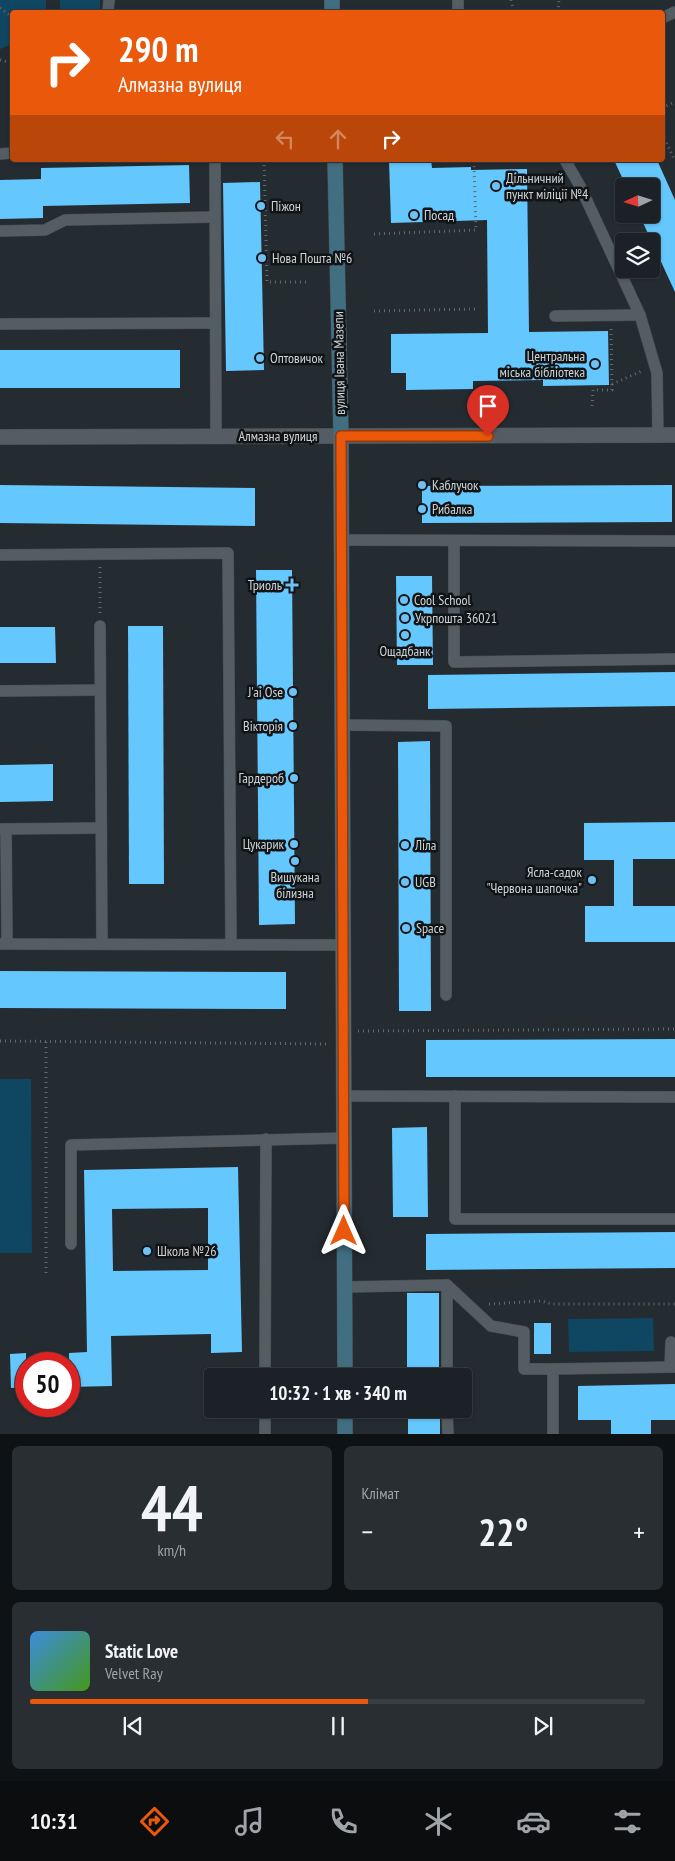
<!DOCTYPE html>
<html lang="uk">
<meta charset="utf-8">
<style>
:root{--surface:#1b2126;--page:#282e32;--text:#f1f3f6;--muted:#a0a3a7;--line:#393e43;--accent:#ea580c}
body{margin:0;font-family:"PT Sans Narrow",sans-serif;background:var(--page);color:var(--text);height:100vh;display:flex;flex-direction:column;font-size:19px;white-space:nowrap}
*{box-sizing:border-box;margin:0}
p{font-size:16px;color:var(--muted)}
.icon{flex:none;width:28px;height:28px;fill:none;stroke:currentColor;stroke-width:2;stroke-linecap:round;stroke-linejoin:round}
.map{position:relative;height:1434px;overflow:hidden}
.details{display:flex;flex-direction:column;gap:12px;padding:12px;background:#0f1215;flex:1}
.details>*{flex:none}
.top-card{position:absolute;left:10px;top:10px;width:655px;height:152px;border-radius:5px;box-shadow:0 1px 4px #0004,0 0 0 1px var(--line);background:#ea580c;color:#fff;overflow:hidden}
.needle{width:32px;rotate:266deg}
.buttons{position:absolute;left:615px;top:178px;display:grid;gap:10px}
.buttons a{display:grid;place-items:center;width:45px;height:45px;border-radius:5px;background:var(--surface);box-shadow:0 1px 4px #0004,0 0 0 1px var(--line);font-size:25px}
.speed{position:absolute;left:15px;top:1352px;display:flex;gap:10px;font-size:25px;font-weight:700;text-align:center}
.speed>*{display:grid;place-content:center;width:65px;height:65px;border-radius:50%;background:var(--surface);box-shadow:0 1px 4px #0004,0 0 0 1px var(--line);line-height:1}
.speed .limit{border:8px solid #d22;background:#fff;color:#111}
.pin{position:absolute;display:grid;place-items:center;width:42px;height:42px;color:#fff;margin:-51px -21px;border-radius:50% 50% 50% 0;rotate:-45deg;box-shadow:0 0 5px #0007}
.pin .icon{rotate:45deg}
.me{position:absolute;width:55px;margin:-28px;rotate:0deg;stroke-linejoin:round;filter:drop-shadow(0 0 4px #0008)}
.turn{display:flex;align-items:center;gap:18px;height:105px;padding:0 25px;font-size:22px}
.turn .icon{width:65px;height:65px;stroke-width:2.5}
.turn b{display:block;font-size:35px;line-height:42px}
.lanes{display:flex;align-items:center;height:48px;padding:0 25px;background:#0003;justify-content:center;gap:25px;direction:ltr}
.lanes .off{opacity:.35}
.big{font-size:38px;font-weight:600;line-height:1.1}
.details .card{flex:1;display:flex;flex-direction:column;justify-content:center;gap:8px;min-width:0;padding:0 18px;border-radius:8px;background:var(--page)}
.details .dial{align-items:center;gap:0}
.dial b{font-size:65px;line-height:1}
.song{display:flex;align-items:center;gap:15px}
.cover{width:60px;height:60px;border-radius:8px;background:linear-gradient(135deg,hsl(210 70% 55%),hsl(100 70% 35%))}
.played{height:5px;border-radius:2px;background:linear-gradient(90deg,var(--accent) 55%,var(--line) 55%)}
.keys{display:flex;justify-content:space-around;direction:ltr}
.heat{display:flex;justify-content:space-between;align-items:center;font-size:28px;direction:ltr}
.details .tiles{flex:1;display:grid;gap:12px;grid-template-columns:1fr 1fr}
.card:last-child{grid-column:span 2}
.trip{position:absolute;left:204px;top:1368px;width:268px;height:50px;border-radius:5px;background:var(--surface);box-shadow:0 1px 4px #0004,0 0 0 1px var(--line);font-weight:600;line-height:50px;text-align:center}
.tabs{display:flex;height:80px;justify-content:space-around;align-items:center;background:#0b0d0f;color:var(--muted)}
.tabs .icon{width:35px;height:35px}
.tabs .current{color:var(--accent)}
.tabs b{font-size:22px;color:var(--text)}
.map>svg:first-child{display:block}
</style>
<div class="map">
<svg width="675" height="1434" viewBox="0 0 675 1434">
<rect width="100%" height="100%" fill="#242c32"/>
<g fill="#0f4661">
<path d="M0,0H46V12H12V44L0,49Z"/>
<rect x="60" y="0" width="40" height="12"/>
<path d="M0,1079H31L32,1253H0Z"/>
<path d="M653,1318L654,1351L569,1352L568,1319Z"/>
</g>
<g fill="#64c7fe" fill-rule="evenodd">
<path d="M389,160H431L432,168L471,167V170L527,169L529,332L608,331L609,385L543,386V380L473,381V389L406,390V373H391V334L488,333L487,220L391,223Z"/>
<path d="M614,160H657L675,200V292L639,214H651V186H626Z"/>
<path d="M189,165L190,203L43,206V218L0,219V180L41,179V168Z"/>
<path d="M260,182L264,370L226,371L223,183Z"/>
<rect x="0" y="350" width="180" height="38"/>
<path d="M0,485L255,488V526L0,523Z"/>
<path d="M672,485V522L422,523V486Z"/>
<path d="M256,570H292L295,924L259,925Z"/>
<path d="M396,576H432L433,665H397Z"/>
<path d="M128,626H163L164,884H129Z"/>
<path d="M0,627H55L56,663H0Z"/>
<path d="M675,672V706L428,709V675Z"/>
<path d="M430,741L431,1011H399L398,742Z"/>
<path d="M53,764V801L0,802V765Z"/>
<path d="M675,822V859H633V906H675V942H585V906H614V860H584V823Z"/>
<path d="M0,971L286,972V1009L0,1008Z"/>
<path d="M675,1039V1077H426V1040Z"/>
<path d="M427,1127L428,1217H393L392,1128Z"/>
<path d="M238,1167L242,1352L211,1353V1334L111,1336L112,1386L69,1387V1353L87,1352L84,1170ZM208,1208V1270L113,1271L112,1209Z"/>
<path d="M675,1232V1268L426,1270V1234Z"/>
<rect x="407" y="1293" width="32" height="83"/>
<rect x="534" y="1323" width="17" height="31"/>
<path d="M26,1353V1387L11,1388L10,1354Z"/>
<path d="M675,1384V1420H651V1434H611V1420H578V1386Z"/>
<rect x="408" y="1409" width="32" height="25"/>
</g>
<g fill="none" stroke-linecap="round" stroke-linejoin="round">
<defs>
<g id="lane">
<path d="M458,0V12"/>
<path d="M108,12L109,0"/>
<path d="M662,18L675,12"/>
<path d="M0,154L12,153"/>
<path d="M215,160L216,436"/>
<path d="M565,160L580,186L640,315L657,373L658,435"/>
<path d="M0,231L45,230L65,220L215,217"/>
<path d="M555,316L640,315"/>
<path d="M0,324L215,323"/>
<path d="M341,540L675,541"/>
<path d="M454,541V662L675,659"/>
<path d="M0,555L228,553L231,944"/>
<path d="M100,626L102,944"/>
<path d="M0,691L100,690"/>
<path d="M342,725L446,726V995"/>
<path d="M0,829L101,828"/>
<path d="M6,829L7,944"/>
<path d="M0,944L343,945"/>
<path d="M344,1096L675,1097"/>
<path d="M455,1096V1219H675"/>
<path d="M71,1244V1145L344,1138"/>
<path d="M447,1285V1376"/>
<path d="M345,1287L447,1285L491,1326L524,1332V1369H553"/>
<path d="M670,1367L671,1342"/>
<path d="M265,1376L266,1139"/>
<path d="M447,1409L448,1434"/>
<path d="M265,1434V1409"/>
<path d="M553,1434V1369L675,1367"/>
</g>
<path id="street" d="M0,437L675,435"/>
<g id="secondary">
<path d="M332,0V12"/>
<path d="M335,160L341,436L345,1376"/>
<path d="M345,1409V1434"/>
</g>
</defs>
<use href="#lane" stroke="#434a4f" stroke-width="12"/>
<use href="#street" stroke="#434a4f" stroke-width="16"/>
<use href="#secondary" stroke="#434a4f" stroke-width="16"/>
<g stroke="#62696e" stroke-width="3" stroke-dasharray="1 4" stroke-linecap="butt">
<path d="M511,0L514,12"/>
<path d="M0,8L12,17"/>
<path d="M558,12L559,0"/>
<path d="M0,60L12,63"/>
<path d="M662,108L675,102"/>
<path d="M662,134L675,161"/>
<path d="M264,160L267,282H308"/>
<path d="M261,206L306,204"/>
<path d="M374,234L476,230L474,165"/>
<path d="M262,258L307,257"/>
<path d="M374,311L475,309"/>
<path d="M612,384L642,371"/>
<path d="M592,406L593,390H612L611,329"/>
<path d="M100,567V613"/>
<path d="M358,1031L675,1029"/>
<path d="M0,1041L328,1044"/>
<path d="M46,1042V1276"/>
<path d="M489,1304L541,1301L552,1304H675"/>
</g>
<use href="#lane" stroke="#535d63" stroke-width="11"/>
<use href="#street" stroke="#535d63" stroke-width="15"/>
<use href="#secondary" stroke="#426e82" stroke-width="15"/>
</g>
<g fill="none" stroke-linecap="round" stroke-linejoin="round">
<defs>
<path id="route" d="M344,1231L341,436H488"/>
</defs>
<use href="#route" stroke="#983908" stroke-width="12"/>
<use href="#route" stroke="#ea580c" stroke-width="9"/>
</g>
<g fill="#6dc2f3" stroke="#101417" stroke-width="2">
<circle cx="496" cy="186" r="5"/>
<circle cx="261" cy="206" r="5"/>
<circle cx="414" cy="215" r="5"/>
<circle cx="262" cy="258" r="5"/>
<circle cx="260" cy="358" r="5"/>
<circle cx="595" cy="364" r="5"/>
<circle cx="422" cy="485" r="5"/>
<circle cx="422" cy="509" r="5"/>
<path d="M289.5 577.5h5v5h5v5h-5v5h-5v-5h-5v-5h5z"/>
<circle cx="404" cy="600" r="5"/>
<circle cx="405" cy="618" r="5"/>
<circle cx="405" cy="635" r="5"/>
<circle cx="293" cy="692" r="5"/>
<circle cx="293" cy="726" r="5"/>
<circle cx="294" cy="778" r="5"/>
<circle cx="294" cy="844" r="5"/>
<circle cx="405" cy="845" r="5"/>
<circle cx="295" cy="861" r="5"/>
<circle cx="592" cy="880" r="5"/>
<circle cx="405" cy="882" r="5"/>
<circle cx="406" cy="928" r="5"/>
<circle cx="147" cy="1251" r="5"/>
</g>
<g text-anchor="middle" stroke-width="5" stroke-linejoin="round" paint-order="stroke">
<g font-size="14" fill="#cdd3d6" stroke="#101417" text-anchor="start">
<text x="506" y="183">Дільничний<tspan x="506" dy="16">пункт міліції №4</tspan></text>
<text x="271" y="211">Піжон</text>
<text x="424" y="220">Посад</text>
<text x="272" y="263">Нова Пошта №6</text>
<text x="585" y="361" text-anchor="end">Центральна<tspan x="585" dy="16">міська бібліотека</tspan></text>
<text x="270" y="363">Оптовичок</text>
<text x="432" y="490">Каблучок</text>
<text x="432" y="514">Рибалка</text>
<text x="282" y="590" text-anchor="end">Триоль</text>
<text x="414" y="605">Cool School</text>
<text x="415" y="623">Укрпошта 36021</text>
<text x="405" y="656" text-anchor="middle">Ощадбанк</text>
<text x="283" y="697" text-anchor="end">J'ai Ose</text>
<text x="283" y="731" text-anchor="end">Вікторія</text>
<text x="284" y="783" text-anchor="end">Гардероб</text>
<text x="284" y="849" text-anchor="end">Цукарик</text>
<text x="415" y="850">Ліла</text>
<text x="582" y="877" text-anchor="end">Ясла-садок<tspan x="582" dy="16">"Червона шапочка"</tspan></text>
<text x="295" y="882" text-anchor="middle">Вишукана<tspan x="295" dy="16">білизна</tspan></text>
<text x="415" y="887">UGB</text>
<text x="416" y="933">Space</text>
<text x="157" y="1256">Школа №26</text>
</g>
<g font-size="14" fill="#cdd3d6" stroke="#101417">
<text transform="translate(339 363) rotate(-91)" y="5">вулиця Івана Мазепи</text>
<text x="278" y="441">Алмазна вулиця</text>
</g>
</g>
</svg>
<div class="buttons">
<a><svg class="needle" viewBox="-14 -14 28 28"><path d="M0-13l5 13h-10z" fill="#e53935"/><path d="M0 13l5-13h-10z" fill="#a0a3a7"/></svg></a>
<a><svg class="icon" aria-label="layers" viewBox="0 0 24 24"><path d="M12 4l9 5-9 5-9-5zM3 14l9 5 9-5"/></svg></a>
</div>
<div class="speed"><div class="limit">50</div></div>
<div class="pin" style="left:488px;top:436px;background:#d93025"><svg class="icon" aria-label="arrive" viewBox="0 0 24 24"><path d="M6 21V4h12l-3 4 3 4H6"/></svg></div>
<svg class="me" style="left:344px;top:1231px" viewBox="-20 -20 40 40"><path d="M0-17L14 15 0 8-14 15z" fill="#ea580c" stroke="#fff" stroke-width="4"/></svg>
<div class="trip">10:32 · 1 хв · 340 m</div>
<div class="top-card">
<div class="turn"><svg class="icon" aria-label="right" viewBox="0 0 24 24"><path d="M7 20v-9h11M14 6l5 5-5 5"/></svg><div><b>290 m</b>Алмазна вулиця</div></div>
<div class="lanes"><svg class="icon off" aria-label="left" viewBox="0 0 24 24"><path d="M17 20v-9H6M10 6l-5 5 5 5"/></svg><svg class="icon off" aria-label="ahead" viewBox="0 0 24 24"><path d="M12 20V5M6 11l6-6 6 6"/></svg><svg class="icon" aria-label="right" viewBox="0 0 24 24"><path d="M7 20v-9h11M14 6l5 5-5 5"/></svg></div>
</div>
</div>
<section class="details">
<div class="tiles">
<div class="card dial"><b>44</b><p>km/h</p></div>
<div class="card"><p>Клімат</p>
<div class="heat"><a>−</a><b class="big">22°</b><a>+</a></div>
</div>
<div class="card">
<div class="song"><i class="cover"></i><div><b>Static Love</b><p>Velvet Ray</p></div></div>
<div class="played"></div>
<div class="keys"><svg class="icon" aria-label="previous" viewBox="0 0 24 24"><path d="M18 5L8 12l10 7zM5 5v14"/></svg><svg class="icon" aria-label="pause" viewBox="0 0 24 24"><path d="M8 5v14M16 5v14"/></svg><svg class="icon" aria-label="next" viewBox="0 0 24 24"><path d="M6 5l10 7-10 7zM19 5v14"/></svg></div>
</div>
</div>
</section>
<nav class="tabs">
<b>10:31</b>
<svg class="icon current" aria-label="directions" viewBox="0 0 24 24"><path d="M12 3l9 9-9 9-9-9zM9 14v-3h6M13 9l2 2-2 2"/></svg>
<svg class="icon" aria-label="music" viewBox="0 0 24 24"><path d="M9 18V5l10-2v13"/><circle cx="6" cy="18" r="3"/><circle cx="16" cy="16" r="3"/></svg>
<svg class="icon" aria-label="phone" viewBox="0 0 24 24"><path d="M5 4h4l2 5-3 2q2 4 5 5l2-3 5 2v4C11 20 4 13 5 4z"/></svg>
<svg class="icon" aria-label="climate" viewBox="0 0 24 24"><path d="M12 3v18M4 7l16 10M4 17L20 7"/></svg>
<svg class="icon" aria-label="car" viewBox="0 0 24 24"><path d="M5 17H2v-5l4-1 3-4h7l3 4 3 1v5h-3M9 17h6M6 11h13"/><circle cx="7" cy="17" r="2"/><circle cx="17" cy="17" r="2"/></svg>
<svg class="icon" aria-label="filters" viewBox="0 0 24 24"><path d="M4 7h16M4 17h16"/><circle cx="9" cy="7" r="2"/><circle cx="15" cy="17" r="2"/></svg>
</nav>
